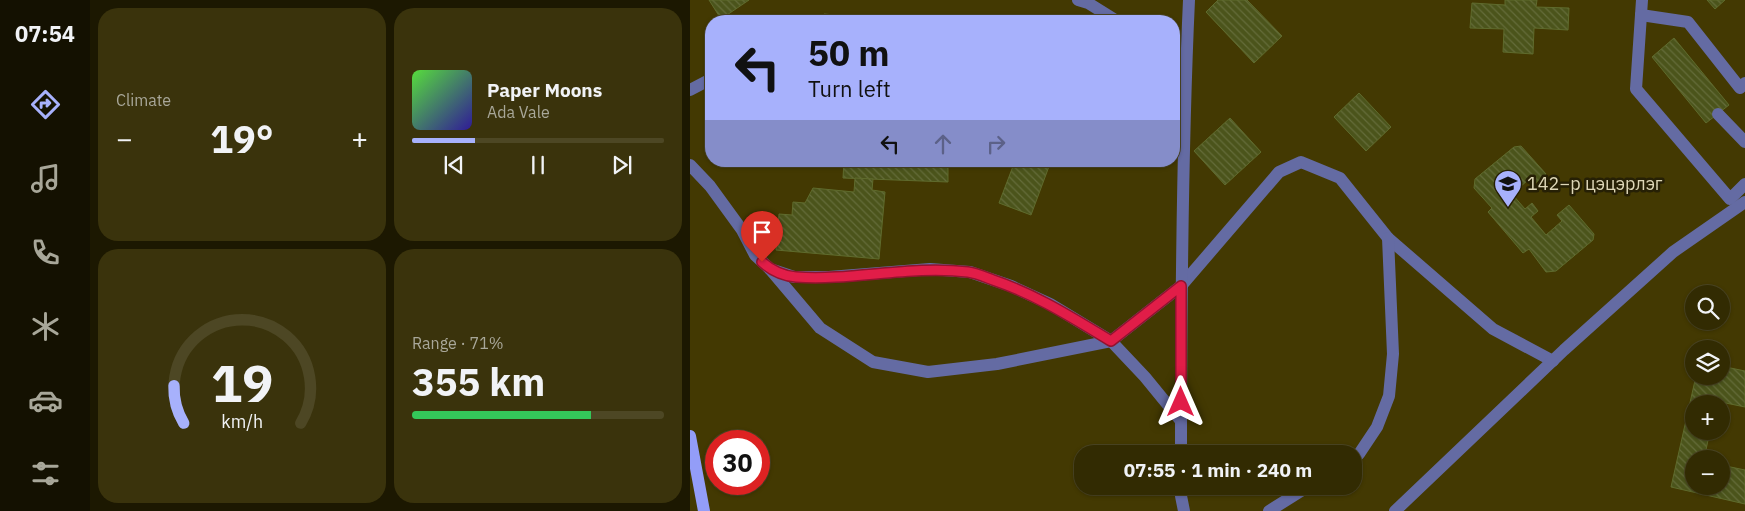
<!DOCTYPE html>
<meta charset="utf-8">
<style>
:root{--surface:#322b02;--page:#3a330c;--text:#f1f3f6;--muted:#a8a799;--line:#4d4724;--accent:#a7b1fc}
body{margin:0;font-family:"IBM Plex Sans",sans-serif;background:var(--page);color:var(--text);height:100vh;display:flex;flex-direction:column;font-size:19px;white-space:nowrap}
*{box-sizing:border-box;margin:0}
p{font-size:16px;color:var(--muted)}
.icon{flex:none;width:28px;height:28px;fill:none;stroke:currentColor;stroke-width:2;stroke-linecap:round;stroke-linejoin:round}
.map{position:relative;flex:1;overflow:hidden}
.sheet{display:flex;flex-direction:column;gap:8px;padding:8px;background:#1c1801;width:600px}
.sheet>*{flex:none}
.top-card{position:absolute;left:15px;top:15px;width:475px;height:152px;border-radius:20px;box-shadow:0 1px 4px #0004,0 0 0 1px var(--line);background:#a7b1fc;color:#111;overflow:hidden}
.tools{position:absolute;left:995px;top:285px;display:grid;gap:10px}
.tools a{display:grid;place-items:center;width:45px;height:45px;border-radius:50%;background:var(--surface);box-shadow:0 1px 4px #0004,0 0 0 1px var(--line);font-size:25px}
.speed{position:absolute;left:15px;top:430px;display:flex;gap:10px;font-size:25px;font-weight:700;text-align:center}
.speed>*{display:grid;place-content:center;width:65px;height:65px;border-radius:50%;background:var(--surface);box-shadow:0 1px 4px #0004,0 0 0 1px var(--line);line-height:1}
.speed .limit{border:8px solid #d22;background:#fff;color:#111}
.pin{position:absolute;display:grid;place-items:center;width:42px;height:42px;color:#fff;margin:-51px -21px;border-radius:50% 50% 50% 0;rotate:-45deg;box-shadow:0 0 5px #0007}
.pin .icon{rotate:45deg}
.me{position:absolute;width:55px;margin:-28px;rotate:0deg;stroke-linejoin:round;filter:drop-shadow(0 0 4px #0008)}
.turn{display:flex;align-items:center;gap:18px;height:105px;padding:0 20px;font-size:22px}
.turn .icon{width:65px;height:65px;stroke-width:2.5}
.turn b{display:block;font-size:35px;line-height:42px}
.lanes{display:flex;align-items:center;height:48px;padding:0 20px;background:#0003;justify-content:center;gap:25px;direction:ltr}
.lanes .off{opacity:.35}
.big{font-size:38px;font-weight:700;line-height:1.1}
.sheet .tile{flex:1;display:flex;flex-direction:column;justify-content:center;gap:8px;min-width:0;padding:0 18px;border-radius:20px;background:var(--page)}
.sheet .dial{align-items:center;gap:0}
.dial svg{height:130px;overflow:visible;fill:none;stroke:var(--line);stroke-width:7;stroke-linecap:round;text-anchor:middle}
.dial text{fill:var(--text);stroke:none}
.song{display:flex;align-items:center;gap:15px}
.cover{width:60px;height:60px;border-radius:8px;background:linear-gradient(135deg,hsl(110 70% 55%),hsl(250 70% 35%))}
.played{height:5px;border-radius:2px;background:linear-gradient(90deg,var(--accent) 25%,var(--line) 25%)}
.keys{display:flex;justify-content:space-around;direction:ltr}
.heat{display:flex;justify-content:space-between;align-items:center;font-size:28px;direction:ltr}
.charge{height:8px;border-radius:4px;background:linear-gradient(90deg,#34c759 71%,var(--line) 0)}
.sheet .tiles{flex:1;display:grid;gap:8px;grid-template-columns:repeat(2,1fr)}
.trip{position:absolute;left:384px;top:445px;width:288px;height:50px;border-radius:20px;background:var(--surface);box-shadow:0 1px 4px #0004,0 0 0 1px var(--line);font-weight:700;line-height:50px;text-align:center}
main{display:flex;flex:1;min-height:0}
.tabs{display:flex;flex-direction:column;width:90px;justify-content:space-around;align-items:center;background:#141101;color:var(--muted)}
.tabs .icon{width:35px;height:35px}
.tabs .selected{color:var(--accent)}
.tabs b{font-size:22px;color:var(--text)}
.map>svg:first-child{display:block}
</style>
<main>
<nav class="tabs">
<b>07:54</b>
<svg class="icon selected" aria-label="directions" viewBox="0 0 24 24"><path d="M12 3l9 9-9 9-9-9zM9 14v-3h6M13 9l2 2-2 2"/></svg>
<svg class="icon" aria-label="music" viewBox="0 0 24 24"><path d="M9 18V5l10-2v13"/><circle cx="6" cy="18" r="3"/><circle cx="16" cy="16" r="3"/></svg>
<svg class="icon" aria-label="phone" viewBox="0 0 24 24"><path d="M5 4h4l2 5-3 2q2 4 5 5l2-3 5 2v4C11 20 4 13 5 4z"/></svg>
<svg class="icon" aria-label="climate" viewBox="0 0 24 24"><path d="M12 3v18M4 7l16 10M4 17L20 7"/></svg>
<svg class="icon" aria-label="car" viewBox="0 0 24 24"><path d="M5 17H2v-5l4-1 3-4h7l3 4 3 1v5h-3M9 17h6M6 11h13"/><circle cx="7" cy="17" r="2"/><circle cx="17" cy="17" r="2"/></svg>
<svg class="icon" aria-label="filters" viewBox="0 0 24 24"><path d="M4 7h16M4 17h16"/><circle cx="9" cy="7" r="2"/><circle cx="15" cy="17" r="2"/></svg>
</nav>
<section class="sheet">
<div class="tiles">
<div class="tile"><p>Climate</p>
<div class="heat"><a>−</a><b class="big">19°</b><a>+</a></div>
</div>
<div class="tile">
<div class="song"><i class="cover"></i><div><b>Paper Moons</b><p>Ada Vale</p></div></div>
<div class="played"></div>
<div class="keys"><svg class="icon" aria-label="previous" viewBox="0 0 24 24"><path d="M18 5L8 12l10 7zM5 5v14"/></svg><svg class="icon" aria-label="pause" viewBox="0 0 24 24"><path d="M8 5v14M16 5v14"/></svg><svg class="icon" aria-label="next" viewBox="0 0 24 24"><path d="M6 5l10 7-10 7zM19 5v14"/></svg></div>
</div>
<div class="tile dial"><svg viewBox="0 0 100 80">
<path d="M14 69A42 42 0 1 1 86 69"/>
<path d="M14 69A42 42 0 0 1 8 46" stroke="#a7b1fc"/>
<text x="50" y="56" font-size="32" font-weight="700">19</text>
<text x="50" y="72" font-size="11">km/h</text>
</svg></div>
<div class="tile"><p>Range · 71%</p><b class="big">355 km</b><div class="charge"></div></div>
</div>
</section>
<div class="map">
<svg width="1055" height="511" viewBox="0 0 1055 511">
<defs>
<pattern id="building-back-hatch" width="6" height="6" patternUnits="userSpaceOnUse" patternTransform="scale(1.25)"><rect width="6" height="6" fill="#4b541b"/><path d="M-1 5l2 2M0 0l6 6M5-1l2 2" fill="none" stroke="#646c3a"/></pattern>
</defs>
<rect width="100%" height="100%" fill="#433902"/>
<g fill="url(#building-back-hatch)" stroke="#5f6b2d">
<path d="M19,0H59L31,19Z"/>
<path d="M528,0H557L592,36L564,63L516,12Z"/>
<path d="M815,0H847L846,7L879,8L878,30L844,28L843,54L813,52L814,29L780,28L782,3L815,5Z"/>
<path d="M1017,0H1035L1025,9Z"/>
<path d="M134,14L167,17L166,21H133Z"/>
<path d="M984,38L1039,105L1016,123L962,57Z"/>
<path d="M669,93L701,127L676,151L644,117Z"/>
<path d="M540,118L571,152L535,185L504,151Z"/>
<path d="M831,146L856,174L843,185L838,180L822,194L835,209L842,203L848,211L841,217L856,235L872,221L867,215L879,205L904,234L903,240L866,271L856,272L839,249L833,253L798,212L802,208L784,188L785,179L824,147Z"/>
<path d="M154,161H258V182L153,178Z"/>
<path d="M325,161H361L341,215L309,203Z"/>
<path d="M165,178L183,179L182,190L195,192L189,259L86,250L89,214L102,215L103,202L115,203L123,188L164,192Z"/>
<path d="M1031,366L1055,371V407L1026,401V404H1004V431H1020L1014,459H1004V486H1031V465L1055,470V504L981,487L1006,376H1031Z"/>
</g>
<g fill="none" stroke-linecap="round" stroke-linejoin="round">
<g stroke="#646ba3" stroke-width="12">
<path d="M388,0L398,3L427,21"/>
<path d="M952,0L946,89L1040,199L1055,184"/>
<path d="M951,15L998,22L1050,88L1055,83"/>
<path d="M0,90L21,79"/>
<path d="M1028,114L1055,142"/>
<path d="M0,165L20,186L52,230L65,255L80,269L104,277H139L240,269L280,272L321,286L360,304L421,341L491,286L589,172L611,162L650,178L698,238L803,329L863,361"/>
<path d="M80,269L130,328L183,362L238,372L307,364L421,341L455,377L491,421"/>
<path d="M491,454C491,302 492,151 499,0"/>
<path d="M662,459L669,454L687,427L699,396L703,354L698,238"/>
<path d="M491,486V496L494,511"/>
<path d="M579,511L619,486"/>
<path d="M705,511L874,350L983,252L1055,202"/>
</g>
<path stroke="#939df8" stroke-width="12" d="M0,436L14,511"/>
</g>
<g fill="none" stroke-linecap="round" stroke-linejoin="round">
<defs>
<path id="route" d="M72,262C81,270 94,276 106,277C163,281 220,265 278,272C286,273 295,277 303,280C347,295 381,317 421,341L491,286V402"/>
</defs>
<use href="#route" stroke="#92132f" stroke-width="12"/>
<use href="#route" stroke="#e11d48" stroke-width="9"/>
</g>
<defs>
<symbol id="school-pin" viewBox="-11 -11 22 30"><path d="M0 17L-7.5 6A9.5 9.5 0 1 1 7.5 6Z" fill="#a7b1fc" stroke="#262005"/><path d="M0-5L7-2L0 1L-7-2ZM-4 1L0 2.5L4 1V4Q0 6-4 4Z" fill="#111"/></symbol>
</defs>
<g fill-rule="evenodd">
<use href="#school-pin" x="802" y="168" width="32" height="43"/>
</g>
<g text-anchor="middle" stroke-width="5" stroke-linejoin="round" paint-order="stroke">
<g font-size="18" fill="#ded7b7" stroke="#262005" text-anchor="start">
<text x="837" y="190">142−р цэцэрлэг</text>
</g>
</g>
</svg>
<div class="tools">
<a><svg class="icon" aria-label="search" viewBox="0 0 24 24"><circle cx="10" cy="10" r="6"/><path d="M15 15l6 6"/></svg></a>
<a><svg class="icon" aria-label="layers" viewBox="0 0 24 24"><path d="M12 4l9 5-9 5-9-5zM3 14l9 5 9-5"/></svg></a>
<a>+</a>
<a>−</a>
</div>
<div class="speed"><div class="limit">30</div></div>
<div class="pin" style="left:72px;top:262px;background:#d93025"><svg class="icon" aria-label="arrive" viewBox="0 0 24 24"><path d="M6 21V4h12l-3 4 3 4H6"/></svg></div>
<svg class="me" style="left:491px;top:402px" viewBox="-20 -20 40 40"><path d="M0-17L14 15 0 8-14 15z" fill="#e11d48" stroke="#fff" stroke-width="4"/></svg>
<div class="trip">07:55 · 1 min · 240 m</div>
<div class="top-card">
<div class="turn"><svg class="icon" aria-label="left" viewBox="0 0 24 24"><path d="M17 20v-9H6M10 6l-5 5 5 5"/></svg><div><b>50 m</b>Turn left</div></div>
<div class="lanes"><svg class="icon" aria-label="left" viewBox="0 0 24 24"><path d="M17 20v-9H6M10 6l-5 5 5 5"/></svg><svg class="icon off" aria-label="ahead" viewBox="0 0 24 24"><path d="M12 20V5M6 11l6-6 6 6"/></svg><svg class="icon off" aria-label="right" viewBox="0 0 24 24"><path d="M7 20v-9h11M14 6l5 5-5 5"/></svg></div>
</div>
</div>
</main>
